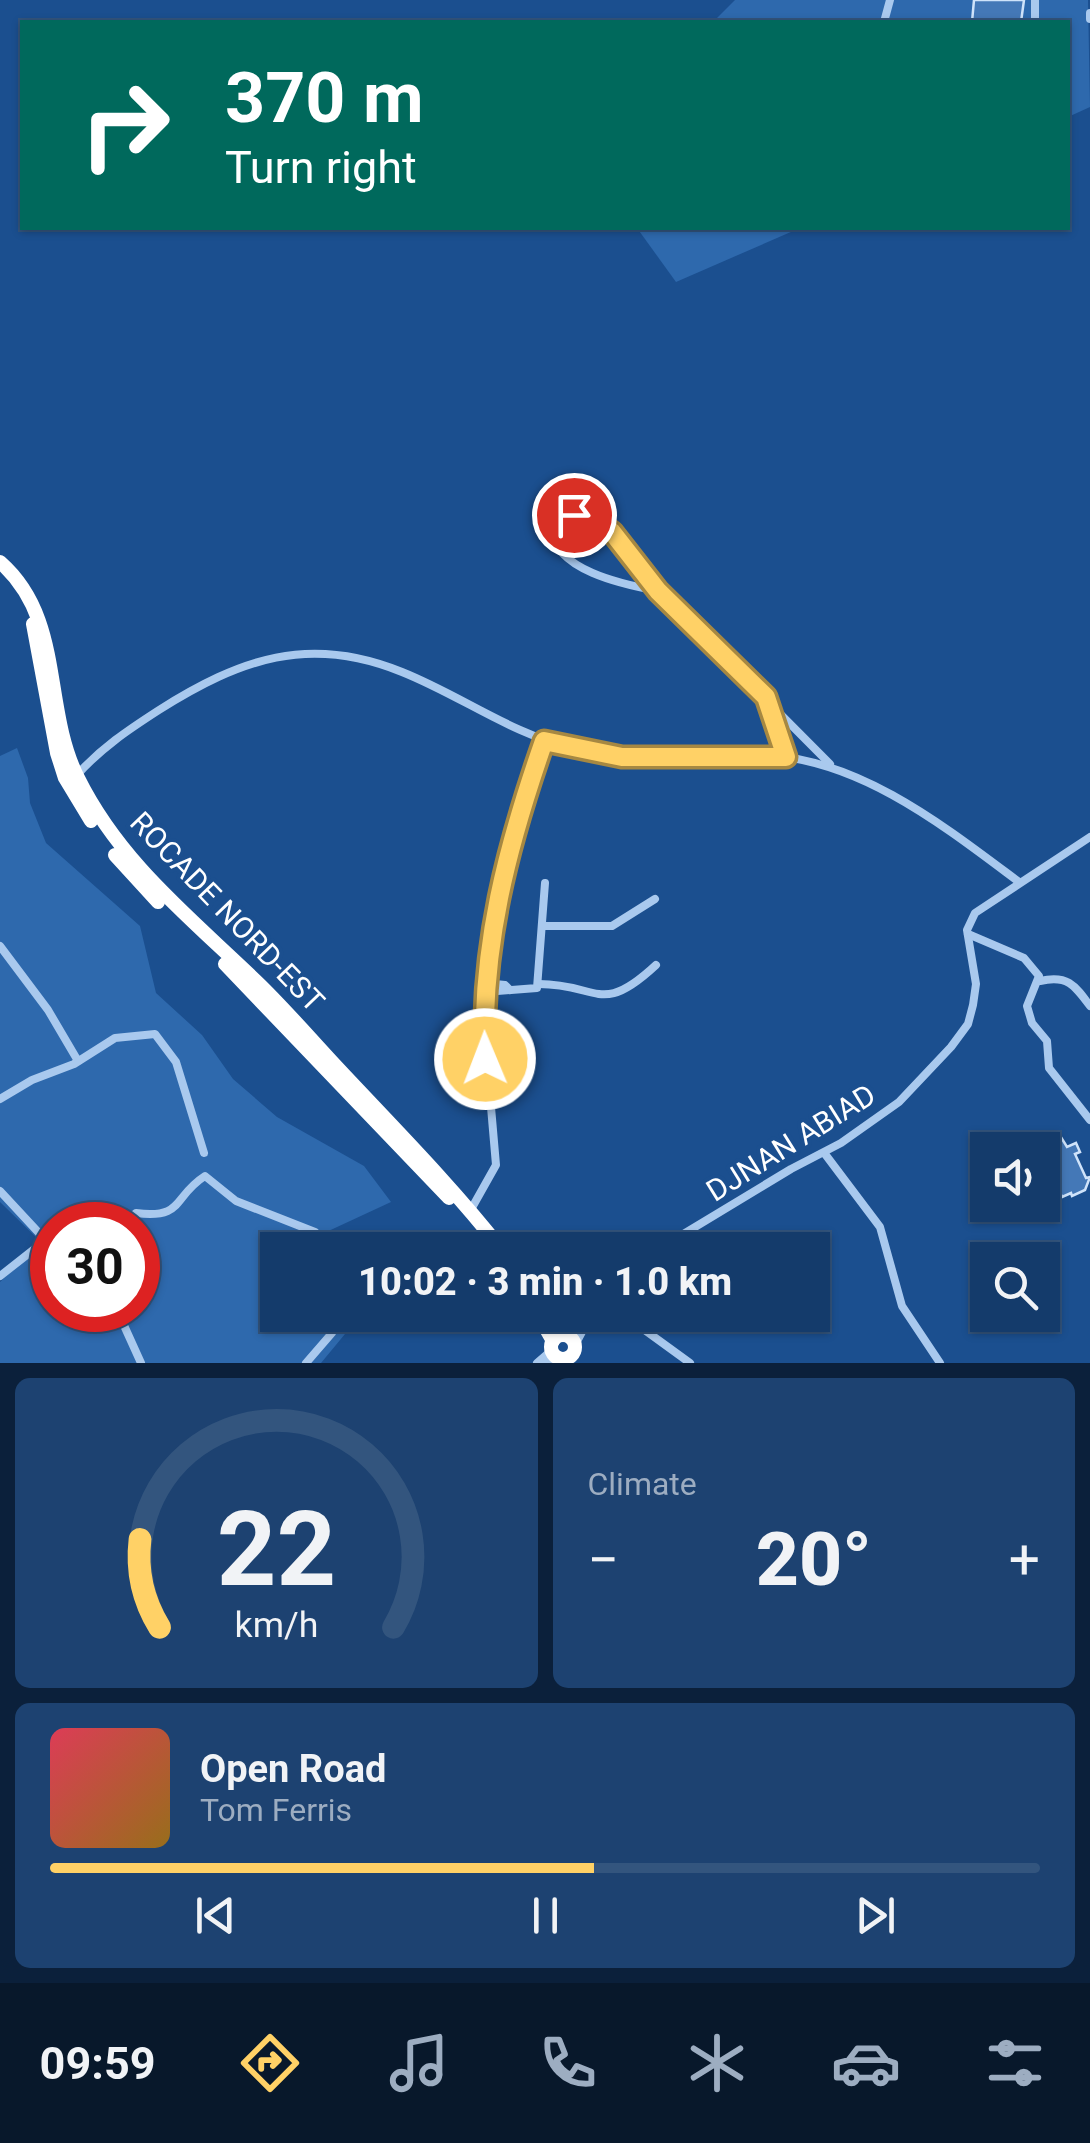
<!DOCTYPE html>
<meta charset="utf-8">
<style>
:root{--surface:#143b6b;--page:#1d4271;--text:#f1f3f6;--muted:#9dadc1;--line:#33557e;--accent:#ffd166}
body{margin:0;font-family:Roboto,sans-serif;background:var(--page);color:var(--text);height:100vh;display:flex;flex-direction:column;font-size:38px;white-space:nowrap}
*{box-sizing:border-box;margin:0}
p{font-size:32px;color:var(--muted)}
.icon{flex:none;width:55px;height:55px;fill:none;stroke:currentColor;stroke-width:2;stroke-linecap:round;stroke-linejoin:round}
.map{position:relative;height:1363px;overflow:hidden}
.sheet{display:flex;flex-direction:column;gap:15px;padding:15px;background:#0b203b;flex:1}
.sheet>*{flex:none}
.banner{position:absolute;left:20px;top:20px;width:1050px;height:210px;border-radius:0px;box-shadow:0 2px 8px #0004,0 0 0 2px var(--line);background:#00695c;color:#fff;overflow:hidden}
.tools{position:absolute;left:970px;top:1132px;display:grid;gap:20px}
.tools a{display:grid;place-items:center;width:90px;height:90px;border-radius:0px;background:var(--surface);box-shadow:0 2px 8px #0004,0 0 0 2px var(--line);font-size:50px}
.speed{position:absolute;left:30px;top:1202px;display:flex;gap:20px;font-size:50px;font-weight:700;text-align:center}
.speed>*{display:grid;place-content:center;width:130px;height:130px;border-radius:50%;background:var(--surface);box-shadow:0 2px 8px #0004,0 0 0 2px var(--line);line-height:1}
.speed .limit{border:15px solid #d22;background:#fff;color:#111}
.pin{position:absolute;display:grid;place-items:center;width:85px;height:85px;color:#fff;margin:-42px;border:5px solid #fff;border-radius:50%;box-shadow:0 2px 10px #0007}
.me{position:absolute;width:110px;margin:-55px;rotate:359deg;stroke-linejoin:round;filter:drop-shadow(0 0 8px #0008)}
.turn{display:flex;align-items:center;gap:35px;height:210px;padding:0 40px;font-size:45px}
.turn .icon{width:130px;height:130px;stroke-width:2.5}
.turn b{display:block;font-size:70px;line-height:85px}
.big{font-size:75px;font-weight:800;line-height:1.1}
.sheet .widget{flex:1;display:flex;flex-direction:column;justify-content:center;gap:15px;min-width:0;padding:0 35px;border-radius:15px;background:var(--page)}
.sheet .dial{align-items:center;gap:0}
.dial svg{height:260px;overflow:visible;fill:none;stroke:var(--line);stroke-width:7;stroke-linecap:round;text-anchor:middle}
.dial text{fill:var(--text);stroke:none}
.song{display:flex;align-items:center;gap:30px}
.cover{width:120px;height:120px;border-radius:15px;background:linear-gradient(135deg,hsl(350 70% 55%),hsl(40 70% 35%))}
.played{height:10px;border-radius:5px;background:linear-gradient(90deg,var(--accent) 55%,var(--line) 55%)}
.keys{display:flex;justify-content:space-around;direction:ltr}
.heat{display:flex;justify-content:space-between;align-items:center;font-size:55px;direction:ltr}
.sheet .tiles{flex:1;display:grid;gap:15px;grid-template-columns:1fr 1fr}
.widget:last-child{grid-column:span 2}
.trip{position:absolute;left:260px;top:1232px;width:570px;height:100px;border-radius:0px;background:var(--surface);box-shadow:0 2px 8px #0004,0 0 0 2px var(--line);font-weight:800;line-height:100px;text-align:center}
.tabs{display:flex;height:160px;justify-content:space-around;align-items:center;background:#08182b;color:var(--muted)}
.tabs .icon{width:70px;height:70px}
.tabs .on{color:var(--accent)}
.tabs b{font-size:45px;color:var(--text)}
.map>svg:first-child{display:block}
</style>
<div class="map">
<svg width="1090" height="1363" viewBox="0 0 1090 1363">
<rect width="100%" height="100%" fill="#1b4f8f"/>
<g fill="#2e69ad" fill-rule="evenodd">
<path d="M735,0H1088L1090,107L1068,117V22H713Z"/>
<path d="M637,228H800L676,282Z"/>
<path d="M17,748L28,778L30,803L46,843L140,926L156,993L202,1035L233,1079L277,1117L364,1166L391,1202L322,1234L334,1240L339,1250H278V1315H347L345,1334L321,1363H0V1282L42,1243L0,1202V756ZM52,1225H138V1310H52Z"/>
</g>
<g fill="#4478b7" stroke="#cfe3fa" stroke-width="2.5">
<path d="M974,0H1024L1021,22H972Z"/>
<path d="M1059,1134L1067,1147L1076,1143L1080,1152L1075,1154L1086,1178L1090,1177L1085,1190L1072,1196L1071,1193L1062,1197L1044,1153L1049,1151L1044,1140Z"/>
</g>
<g fill="none" stroke-linecap="round" stroke-linejoin="round">
<g stroke="#a9c9ee" stroke-width="8">
<path d="M1090,13V19"/>
<path d="M1035,18V0"/>
<path d="M884,22L890,0"/>
<path d="M658,591C626,585 550,570 553,527L561,519L580,515L607,527L658,591L830,764"/>
<path d="M766,700L787,757"/>
<path d="M76,776C101,748 128,730 159,710C240,659 309,634 402,672C462,696 511,734 575,749C639,764 700,753 764,755C860,759 944,826 1019,882"/>
<path d="M542,926H612L655,899"/>
<path d="M968,934L1024,958L1039,976L1027,1006L1032,1023L1047,1041L1049,1068L1090,1120"/>
<path d="M0,946L48,1010L78,1061"/>
<path d="M1040,981C1067,975 1074,984 1090,1006"/>
<path d="M485,983L505,985L510,990"/>
<path d="M539,984C599,984 600,1017 656,965"/>
<path d="M485,992L537,988L545,883"/>
<path d="M0,1099L32,1080L74,1064L115,1038L155,1034L176,1062L204,1153"/>
<path d="M825,1154L880,1227L902,1306L940,1363"/>
<path d="M0,1191L52,1247"/>
<path d="M469,1213L496,1165L484,1026L492,925L508,847L544,741"/>
<path d="M123,1225L136,1213C185,1219 172,1197 205,1176L236,1201L315,1232L335,1250"/>
<path d="M657,1250L791,1169L841,1143L899,1102L951,1047L968,1024L973,1005L976,984L967,930L975,913L1090,837"/>
<path d="M0,1276L37,1247L41,1239"/>
<path d="M117,1310L141,1363"/>
<path d="M624,1315L690,1363"/>
<path d="M564,1335L583,1322"/>
<path d="M575,1345L591,1315"/>
<path d="M306,1363L332,1333L338,1315"/>
<path d="M537,1363L552,1350"/>
<path d="M546,1363L560,1358"/>
</g>
<g stroke="#fff" stroke-width="14">
<path d="M0,562C65,619 42,707 78,778C120,863 191,918 257,982C284,1008 309,1037 335,1065C392,1126 450,1184 502,1250"/>
<path d="M33,624L57,753L65,778L91,821"/>
<path d="M115,855L158,902"/>
<path d="M225,964L449,1198"/>
<path d="M538,1315L553,1341"/>
<circle cx="563" cy="1347" r="12"/>
</g>
</g>
<g fill="none" stroke-linecap="round" stroke-linejoin="round">
<defs>
<path id="route" d="M485,1059C481,946 507,847 544,741L622,757H786L766,697L658,591L612,532L590,517L574,515"/>
</defs>
<use href="#route" stroke="#a68842" stroke-width="25"/>
<use href="#route" stroke="#ffd166" stroke-width="18"/>
</g>
<g text-anchor="middle" stroke-width="8" stroke-linejoin="round" paint-order="stroke">
<g font-size="30" fill="#fff" stroke="#1b4f8f">
<text transform="translate(227 912) rotate(46)" y="10">ROCADE NORD-EST</text>
<text transform="translate(791 1143) rotate(-32)" y="10">DJNAN ABIAD</text>
</g>
</g>
</svg>
<div class="tools">
<a><svg class="icon" aria-label="sound" viewBox="0 0 24 24"><path d="M4 9h4l5-4v14l-5-4H4zM17 9q2 3 0 6"/></svg></a>
<a><svg class="icon" aria-label="search" viewBox="0 0 24 24"><circle cx="10" cy="10" r="6"/><path d="M15 15l6 6"/></svg></a>
</div>
<div class="speed"><div class="limit">30</div></div>
<div class="pin" style="left:574px;top:515px;background:#d93025"><svg class="icon" aria-label="arrive" viewBox="0 0 24 24"><path d="M6 21V4h12l-3 4 3 4H6"/></svg></div>
<svg class="me" style="left:485px;top:1059px" viewBox="-20 -20 40 40"><circle r="17" fill="#ffd166" stroke="#fff" stroke-width="3"/><path d="M0-11L8 9 0 5-8 9z" fill="#fff"/></svg>
<div class="trip">10:02 · 3 min · 1.0 km</div>
<div class="banner">
<div class="turn"><svg class="icon" aria-label="right" viewBox="0 0 24 24"><path d="M7 20v-9h11M14 6l5 5-5 5"/></svg><div><b>370 m</b>Turn right</div></div>
</div>
</div>
<section class="sheet">
<div class="tiles">
<div class="widget dial"><svg viewBox="0 0 100 80">
<path d="M14 69A42 42 0 1 1 86 69"/>
<path d="M14 69A42 42 0 0 1 8 42" stroke="#ffd166"/>
<text x="50" y="56" font-size="32" font-weight="700">22</text>
<text x="50" y="72" font-size="11">km/h</text>
</svg></div>
<div class="widget"><p>Climate</p>
<div class="heat"><a>−</a><b class="big">20°</b><a>+</a></div>
</div>
<div class="widget">
<div class="song"><i class="cover"></i><div><b>Open Road</b><p>Tom Ferris</p></div></div>
<div class="played"></div>
<div class="keys"><svg class="icon" aria-label="previous" viewBox="0 0 24 24"><path d="M18 5L8 12l10 7zM5 5v14"/></svg><svg class="icon" aria-label="pause" viewBox="0 0 24 24"><path d="M8 5v14M16 5v14"/></svg><svg class="icon" aria-label="next" viewBox="0 0 24 24"><path d="M6 5l10 7-10 7zM19 5v14"/></svg></div>
</div>
</div>
</section>
<nav class="tabs">
<b>09:59</b>
<svg class="icon on" aria-label="directions" viewBox="0 0 24 24"><path d="M12 3l9 9-9 9-9-9zM9 14v-3h6M13 9l2 2-2 2"/></svg>
<svg class="icon" aria-label="music" viewBox="0 0 24 24"><path d="M9 18V5l10-2v13"/><circle cx="6" cy="18" r="3"/><circle cx="16" cy="16" r="3"/></svg>
<svg class="icon" aria-label="phone" viewBox="0 0 24 24"><path d="M5 4h4l2 5-3 2q2 4 5 5l2-3 5 2v4C11 20 4 13 5 4z"/></svg>
<svg class="icon" aria-label="climate" viewBox="0 0 24 24"><path d="M12 3v18M4 7l16 10M4 17L20 7"/></svg>
<svg class="icon" aria-label="car" viewBox="0 0 24 24"><path d="M5 17H2v-5l4-1 3-4h7l3 4 3 1v5h-3M9 17h6M6 11h13"/><circle cx="7" cy="17" r="2"/><circle cx="17" cy="17" r="2"/></svg>
<svg class="icon" aria-label="filters" viewBox="0 0 24 24"><path d="M4 7h16M4 17h16"/><circle cx="9" cy="7" r="2"/><circle cx="15" cy="17" r="2"/></svg>
</nav>
